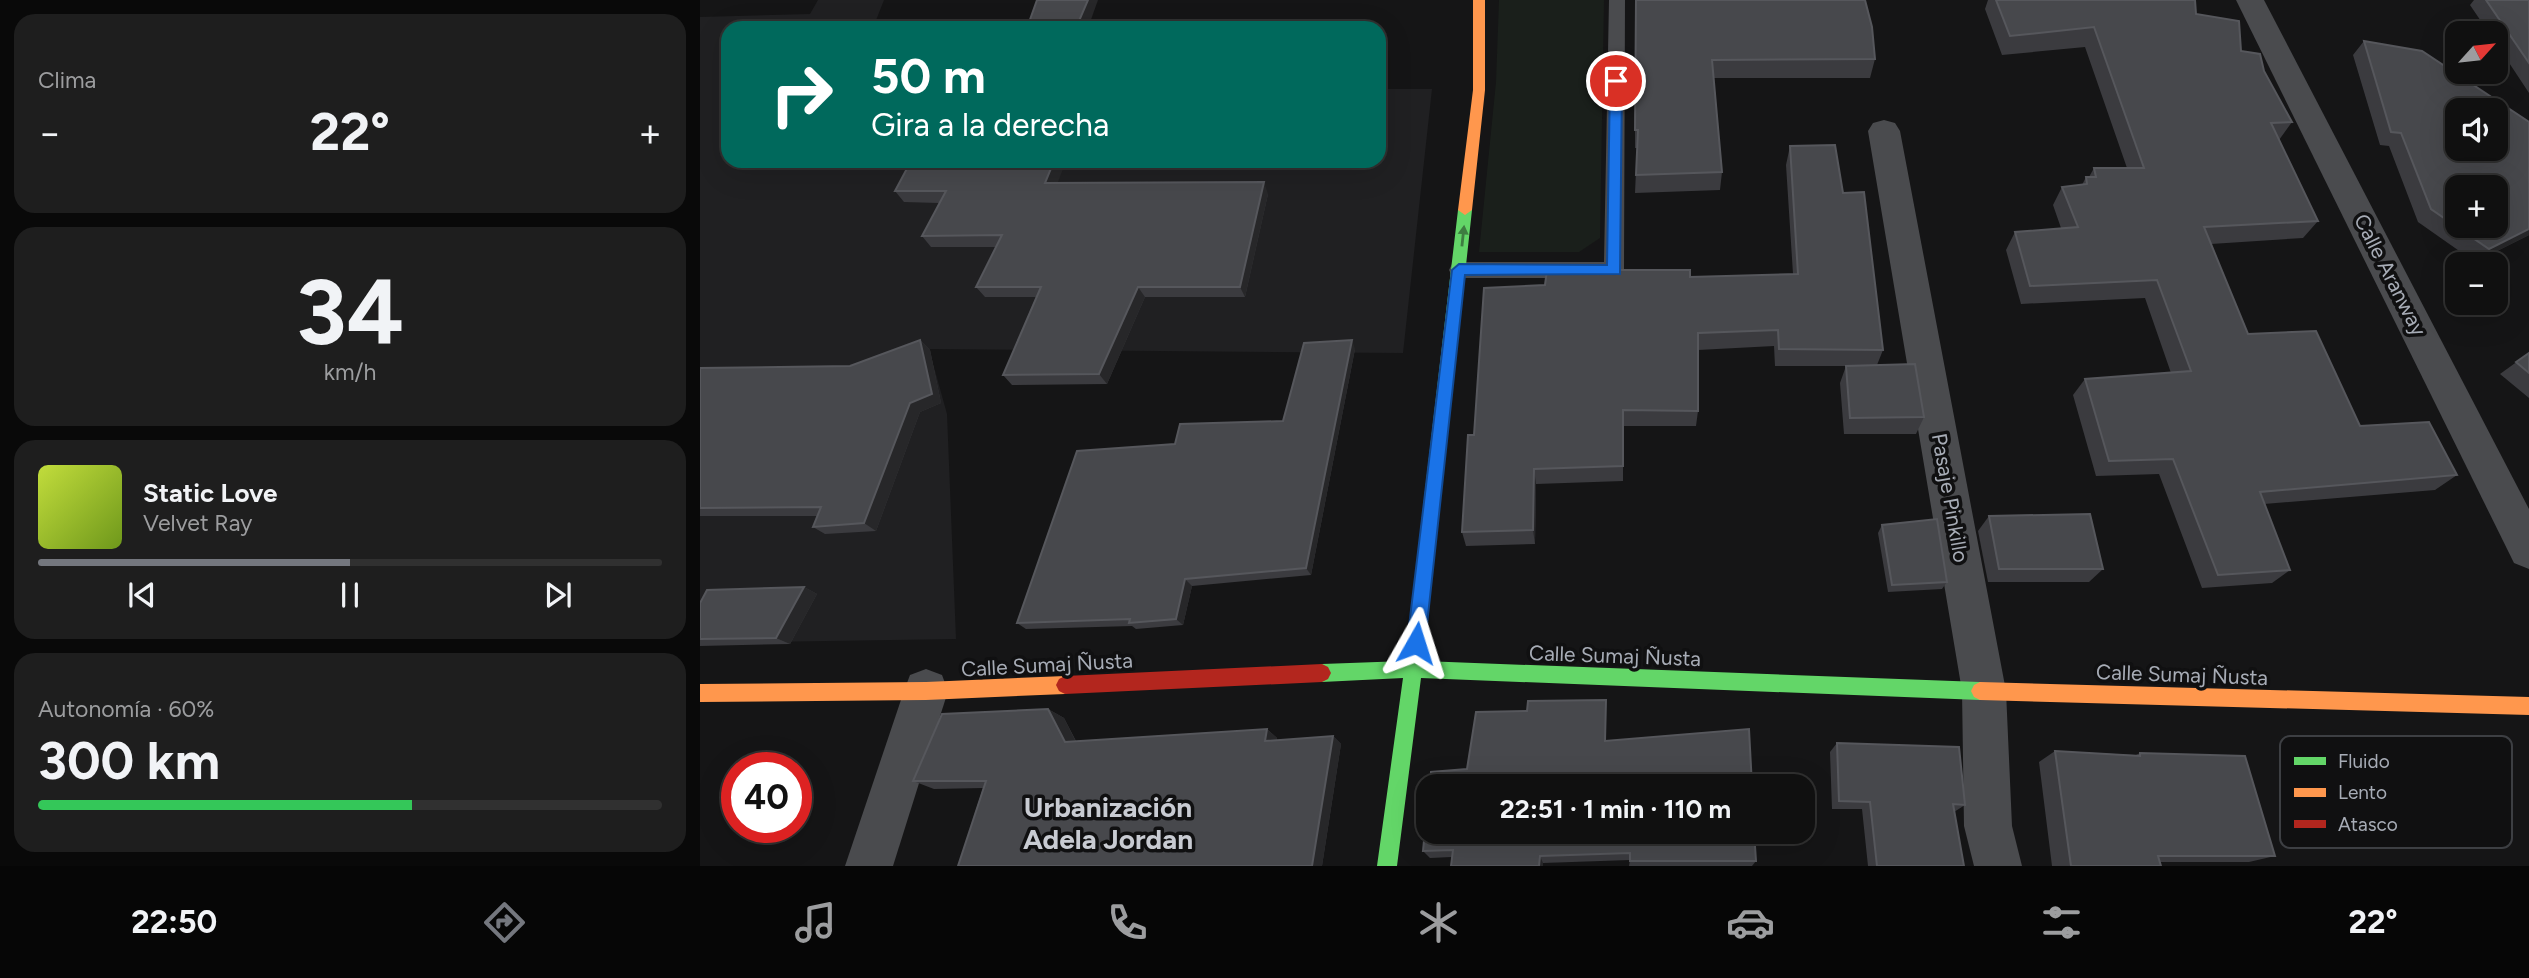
<!DOCTYPE html>
<html lang="es">
<meta charset="utf-8">
<style>
:root{--surface:#101010;--page:#1e1e1e;--text:#f1f3f6;--muted:#9c9d9f;--line:#303030;--accent:#74777e}
body{margin:0;font-family:Figtree,sans-serif;background:var(--page);color:var(--text);height:100vh;display:flex;flex-direction:column;font-size:26px;white-space:nowrap}
*{box-sizing:border-box;margin:0}
p{font-size:23px;color:var(--muted)}
.icon{flex:none;width:38px;height:38px;fill:none;stroke:currentColor;stroke-width:2;stroke-linecap:round;stroke-linejoin:round}
.map{position:relative;flex:1;overflow:hidden}
.drawer{display:flex;flex-direction:column;gap:14px;padding:14px;background:#090909;width:700px}
.drawer>*{flex:none}
.banner{position:absolute;left:21px;top:21px;width:665px;height:147px;border-radius:21px;box-shadow:0 7px 28px #0002,0 0 0 2px var(--line);background:#00695c;color:#fff;overflow:hidden}
.needle{width:46px;rotate:63deg}
.fabs{position:absolute;left:1745px;top:21px;display:grid;gap:14px}
.fabs a{display:grid;place-items:center;width:63px;height:63px;border-radius:14px;background:var(--surface);box-shadow:0 7px 28px #0002,0 0 0 2px var(--line);font-size:35px}
.speed{position:absolute;left:21px;top:752px;display:flex;gap:14px;font-size:35px;font-weight:700;text-align:center}
.speed>*{display:grid;place-content:center;width:91px;height:91px;border-radius:50%;background:var(--surface);box-shadow:0 7px 28px #0002,0 0 0 2px var(--line);line-height:1}
.speed .limit{border:10px solid #d22;background:#fff;color:#111}
.pin{position:absolute;display:grid;place-items:center;width:60px;height:60px;color:#fff;margin:-30px;border:4px solid #fff;border-radius:50%;box-shadow:0 2px 7px #0007}
.me{position:absolute;width:77px;margin:-38px;rotate:6deg;stroke-linejoin:round;filter:drop-shadow(0 0 5px #0008)}
.turn{display:flex;align-items:center;gap:24px;height:147px;padding:0 35px;font-size:32px}
.turn .icon{width:91px;height:91px;stroke-width:2.5}
.turn b{display:block;font-size:49px;line-height:60px}
.big{font-size:52px;font-weight:700;line-height:1.1}
.drawer .tile{flex:1;display:flex;flex-direction:column;justify-content:center;gap:10px;min-width:0;padding:0 24px;border-radius:21px;background:var(--page)}
.drawer .dial{align-items:center;gap:0}
.dial b{font-size:91px;line-height:1}
.song{display:flex;align-items:center;gap:21px}
.cover{width:84px;height:84px;border-radius:10px;background:linear-gradient(135deg,hsl(70 70% 55%),hsl(80 70% 35%))}
.played{height:7px;border-radius:4px;background:linear-gradient(90deg,var(--accent) 50%,var(--line) 50%)}
.keys{display:flex;justify-content:space-around;direction:ltr}
.heat{display:flex;justify-content:space-between;align-items:center;font-size:38px;direction:ltr}
.charge{height:10px;border-radius:5px;background:linear-gradient(90deg,#34c759 60%,var(--line) 0)}
.trip{position:absolute;left:716px;top:774px;width:399px;height:70px;border-radius:21px;background:var(--surface);box-shadow:0 7px 28px #0002,0 0 0 2px var(--line);font-weight:700;line-height:70px;text-align:center}
.menu{display:flex;height:112px;justify-content:space-around;align-items:center;background:#060606;color:var(--muted)}
.menu .icon{width:49px;height:49px}
.menu .active{color:var(--accent)}
.menu b{font-size:32px;color:var(--text)}
main{display:flex;flex:1;min-height:0}
.map>svg:first-child{display:block}
</style>
<main>
<section class="drawer">
<div class="tile"><p>Clima</p>
<div class="heat"><a>−</a><b class="big">22°</b><a>+</a></div>
</div>
<div class="tile dial"><b>34</b><p>km/h</p></div>
<div class="tile">
<div class="song"><i class="cover"></i><div><b>Static Love</b><p>Velvet Ray</p></div></div>
<div class="played"></div>
<div class="keys"><svg class="icon" aria-label="previous" viewBox="0 0 24 24"><path d="M18 5L8 12l10 7zM5 5v14"/></svg><svg class="icon" aria-label="pause" viewBox="0 0 24 24"><path d="M8 5v14M16 5v14"/></svg><svg class="icon" aria-label="next" viewBox="0 0 24 24"><path d="M6 5l10 7-10 7zM19 5v14"/></svg></div>
</div>
<div class="tile"><p>Autonomía · 60%</p><b class="big">300 km</b><div class="charge"></div></div>
</section>
<div class="map">
<svg width="1829" height="866" viewBox="0 0 1829 866">
<rect width="100%" height="100%" fill="#151516"/>
<path fill="#202022" d="M118,0H184L173,28H28V161H679V89H732L703,353L229,349L247,414L256,639L0,643V17L110,14Z"/>
<path fill="#1a1f1b" d="M799,0H904L900,238L879,252H779L796,82Z"/>
<g fill="none" stroke-linecap="round" stroke-linejoin="round">
<path fill="#4a4b4e" fill-rule="evenodd" d="M909,0H925L924,270L921,276L914,278H759L752,276L749,270L752,264L759,262H904Z"/>
<g fill="#4a4b4e" fill-rule="evenodd">
<path d="M1536,0H1564L1829,509V569L1814,563Z"/>
<path d="M1184,120L1195,123L1200,131L1306,691L1312,826L1322,866H1274L1264,826L1262,691L1168,131L1173,123Z"/>
<path d="M226,669L242,675L248,691L193,866H145L204,691L210,675Z"/>
</g>
<path fill="#63d668" fill-rule="evenodd" d="M765,205L772,210L723,661L1280,682L1286,685L1289,691L1286,697L1280,700L721,678L697,866H677L703,678L622,682L616,679L613,673L616,667L622,664L705,661L758,210Z"/>
<g fill="#ff974d" fill-rule="evenodd">
<path d="M773,0H785V90L772,210L765,215L758,210L773,90Z"/>
<path d="M365,676L371,679L374,685L371,691L365,694L226,700L0,702V684L226,682Z"/>
<path d="M1280,682L1829,697V715L1280,700L1274,697L1271,691L1274,685Z"/>
</g>
<path fill="#b3261e" fill-rule="evenodd" d="M622,664L628,667L631,673L628,679L622,682L365,694L359,691L356,685L359,679L365,676Z"/>
</g>
<g fill="#3b3b3f">
<path d="M935,0L1175,59L1170,78H1014L1022,172L1020,190L935,193L937,148H935Z"/>
<path d="M1288,0H1495L1496,14L1564,71L1592,122L1579,140L1618,221L1603,238L1511,244L1548,334L1660,426L1757,475L1735,490L1564,504L1590,570L1572,583L1502,588L1459,474L1396,476L1373,395L1385,379L1471,373L1445,298L1321,304L1306,250L1315,232L1361,228L1353,205L1362,187L1382,185L1386,177H1389L1394,168H1427L1385,47L1302,55L1285,9Z"/>
<path d="M1774,0H1829V93L1796,43V33H1789L1770,5Z"/>
<path d="M1664,41L1829,235L1775,262L1718,222L1689,146L1680,145L1653,55Z"/>
<path d="M1090,146L1143,193L1183,350L1177,365L1224,417L1216,434H1144L1140,383L1146,366H1155H1075L1074,346L998,350V411L996,426H923V481L836,484L835,544L766,546L762,532L774,435L845,285L990,277L1093,274L1086,165Z"/>
<path d="M357,183L568,194L545,297H445L407,384L312,385L303,375L336,297H285L276,287L296,247H231L222,236L239,203L204,202L195,191Z"/>
<path d="M220,340L230,350L241,403L220,412L176,531L125,534L113,527L118,516H0V368L150,366Z"/>
<path d="M655,349L611,575L492,586L483,625L436,629L432,626L326,629L317,623L475,444L583,421Z"/>
<path d="M1829,353V398L1800,374Z"/>
<path d="M1289,516L1403,569L1389,582H1288L1278,531Z"/>
<path d="M1182,525L1247,582L1242,589L1188,592L1178,533Z"/>
<path d="M104,587L117,594L90,644L0,646V603Z"/>
<path d="M348,709L364,718L376,741L567,729L577,738V740L633,736L641,744L622,866H258L283,788L234,789L213,781Z"/>
<path d="M1137,743L1265,805L1254,812L1264,866H1168L1162,809H1132L1130,752Z"/>
<path d="M1355,751L1436,755L1440,753L1575,856L1549,862H1460L1461,866H1352L1339,762Z"/>
<path d="M728,800L1056,861L1052,866H929L930,860L843,863V866H751L752,857L730,858L723,851Z"/>
</g>
<g fill="#272729">
<path d="M388,0H398L388,28H376Z"/>
<path d="M354,161H366L353,195L345,183Z"/>
<path d="M564,182L568,194L545,297L540,287Z"/>
<path d="M1829,229V235L1775,262L1789,249Z"/>
<path d="M438,287L445,297L407,384L399,374Z"/>
<path d="M220,340L230,350L241,403L220,412L176,531L164,523L210,403Z"/>
<path d="M652,340L655,349L611,575L606,568Z"/>
<path d="M834,469L836,484L835,544L833,530Z"/>
<path d="M485,579L492,586L483,625L476,619Z"/>
<path d="M104,587L117,594L90,644L76,638Z"/>
<path d="M348,709L364,718L380,750L365,742Z"/>
<path d="M567,729L577,738L575,749L565,741Z"/>
<path d="M633,736L641,744L622,866H612Z"/>
<path d="M840,856L843,863V866H839Z"/>
</g>
<g fill="#47484c" stroke="#56575c" stroke-width="2" fill-rule="evenodd">
<path d="M337,0H388L376,28H327Z"/>
<path d="M936,0H1165L1172,27L1175,59L1012,60L1022,172L936,175L938,130H935Z"/>
<path d="M1296,0H1495L1496,14L1539,21L1541,51L1560,54L1564,71L1592,122L1571,123L1618,221L1504,227L1548,334L1616,331L1660,426L1729,422L1757,475L1560,492L1590,570L1518,575L1473,459L1409,461L1385,379L1491,371L1457,280L1330,286L1315,232L1378,227L1362,187L1387,184L1386,177H1396L1394,168H1444L1394,27L1310,36Z"/>
<path d="M1786,0H1829V63Z"/>
<path d="M1664,41L1722,51L1829,122V229L1789,249L1731,209L1701,133L1691,132ZM1757,110H1796V149H1757ZM1757,187H1796V226H1757Z"/>
<path d="M1135,145L1143,193L1164,192L1183,350L1079,349L1078,330L998,333V411L923,410V466L834,469L833,530L762,532L768,435H774L784,288L845,285L847,270H990V277L1098,274L1090,146Z"/>
<path d="M211,161H354L345,183L564,182L540,287H438L399,374L303,375L341,287H276L302,235L222,236L246,191H195Z"/>
<path d="M220,340L232,394L210,403L164,523L113,527L121,507L0,508V368L150,366Z"/>
<path d="M652,340L606,568L485,579L476,619L429,623L430,619L317,623L377,451L475,444L480,424L583,421L604,343Z"/>
<path d="M1829,353V373L1816,362Z"/>
<path d="M1215,364L1224,417L1150,418L1146,366Z"/>
<path d="M1390,514L1403,569H1299L1289,516Z"/>
<path d="M1237,519L1247,582L1192,585L1182,525Z"/>
<path d="M104,587L76,638L0,639V603L7,590Z"/>
<path d="M906,700L905,741L1049,729L1052,786H730L731,772L767,769L776,712L827,711L828,701Z"/>
<path d="M348,709L365,742L567,729L565,741L633,736L612,866H258L286,781H213L242,714Z"/>
<path d="M1137,743L1259,747L1265,805L1253,804L1264,866H1177L1170,802L1139,801Z"/>
<path d="M1355,751L1440,756V753L1545,756L1575,856H1458L1461,866H1371Z"/>
<path d="M728,800V831H1054L1056,861H930V853L840,856L839,866H751L753,850L723,851Z"/>
</g>
<defs><path id="oneway-solid" d="M-6-.8H1V-3.2L6.5 0L1 3.2V.8H-6Z" transform="scale(1.75)"/></defs>
<use fill="#3e7d41" href="#oneway-solid" transform="translate(763 236) rotate(-84)"/>
<path fill="#1a73e8" stroke="#114b97" stroke-width="2" d="M916,77L922,81L920,274L765,275L725,643L722,649L716,651L710,649L707,643L752,270L759,264L907,265L910,81Z"/>
<g text-anchor="middle" stroke-width="7" stroke-linejoin="round" paint-order="stroke">
<g font-size="21" fill="#a7acb6" stroke="#101011">
<text transform="translate(1690 275) rotate(63)" y="7">Calle Aranway</text>
<text transform="translate(1250 498) rotate(80)" y="7">Pasaje Pinkillo</text>
<text transform="translate(915 656) rotate(2)" y="7">Calle Sumaj Ñusta</text>
<text transform="translate(347 665) rotate(-3)" y="7">Calle Sumaj Ñusta</text>
<text transform="translate(1482 675) rotate(2)" y="7">Calle Sumaj Ñusta</text>
</g>
<g font-size="28" font-weight="bold" fill="#c8cbd2" stroke="#101011">
<text x="408" y="817">Urbanización<tspan x="408" dy="32">Adela Jordan</tspan></text>
</g>
</g>
<rect x="1580" y="736" width="232" height="112" rx="10" fill="#101011" stroke="#3d3f43" stroke-width="2"/>
<rect x="1594" y="757" width="32" height="8" fill="#63d668"/>
<rect x="1594" y="788" width="32" height="9" fill="#ff974d"/>
<rect x="1594" y="820" width="32" height="8" fill="#b3261e"/>
<g font-size="19" fill="#a7acb6">
<text x="1638" y="768">Fluido</text>
<text x="1638" y="799">Lento</text>
<text x="1638" y="831">Atasco</text>
</g>
</svg>
<div class="fabs">
<a><svg class="needle" viewBox="-14 -14 28 28"><path d="M0-13l5 13h-10z" fill="#e53935"/><path d="M0 13l5-13h-10z" fill="#9c9d9f"/></svg></a>
<a><svg class="icon" aria-label="sound" viewBox="0 0 24 24"><path d="M4 9h4l5-4v14l-5-4H4zM17 9q2 3 0 6"/></svg></a>
<a>+</a>
<a>−</a>
</div>
<div class="speed"><div class="limit">40</div></div>
<div class="pin" style="left:916px;top:81px;background:#d93025"><svg class="icon" aria-label="arrive" viewBox="0 0 24 24"><path d="M6 21V4h12l-3 4 3 4H6"/></svg></div>
<svg class="me" style="left:716px;top:643px" viewBox="-20 -20 40 40"><path d="M0-17L14 15 0 8-14 15z" fill="#1a73e8" stroke="#fff" stroke-width="4"/></svg>
<div class="trip">22:51 · 1 min · 110 m</div>
<div class="banner">
<div class="turn"><svg class="icon" aria-label="right" viewBox="0 0 24 24"><path d="M7 20v-9h11M14 6l5 5-5 5"/></svg><div><b>50 m</b>Gira a la derecha</div></div>
</div>
</div>
</main>
<nav class="menu">
<b>22:50</b>
<svg class="icon active" aria-label="directions" viewBox="0 0 24 24"><path d="M12 3l9 9-9 9-9-9zM9 14v-3h6M13 9l2 2-2 2"/></svg>
<svg class="icon" aria-label="music" viewBox="0 0 24 24"><path d="M9 18V5l10-2v13"/><circle cx="6" cy="18" r="3"/><circle cx="16" cy="16" r="3"/></svg>
<svg class="icon" aria-label="phone" viewBox="0 0 24 24"><path d="M5 4h4l2 5-3 2q2 4 5 5l2-3 5 2v4C11 20 4 13 5 4z"/></svg>
<svg class="icon" aria-label="climate" viewBox="0 0 24 24"><path d="M12 3v18M4 7l16 10M4 17L20 7"/></svg>
<svg class="icon" aria-label="car" viewBox="0 0 24 24"><path d="M5 17H2v-5l4-1 3-4h7l3 4 3 1v5h-3M9 17h6M6 11h13"/><circle cx="7" cy="17" r="2"/><circle cx="17" cy="17" r="2"/></svg>
<svg class="icon" aria-label="filters" viewBox="0 0 24 24"><path d="M4 7h16M4 17h16"/><circle cx="9" cy="7" r="2"/><circle cx="15" cy="17" r="2"/></svg>
<b>22°</b>
</nav>
